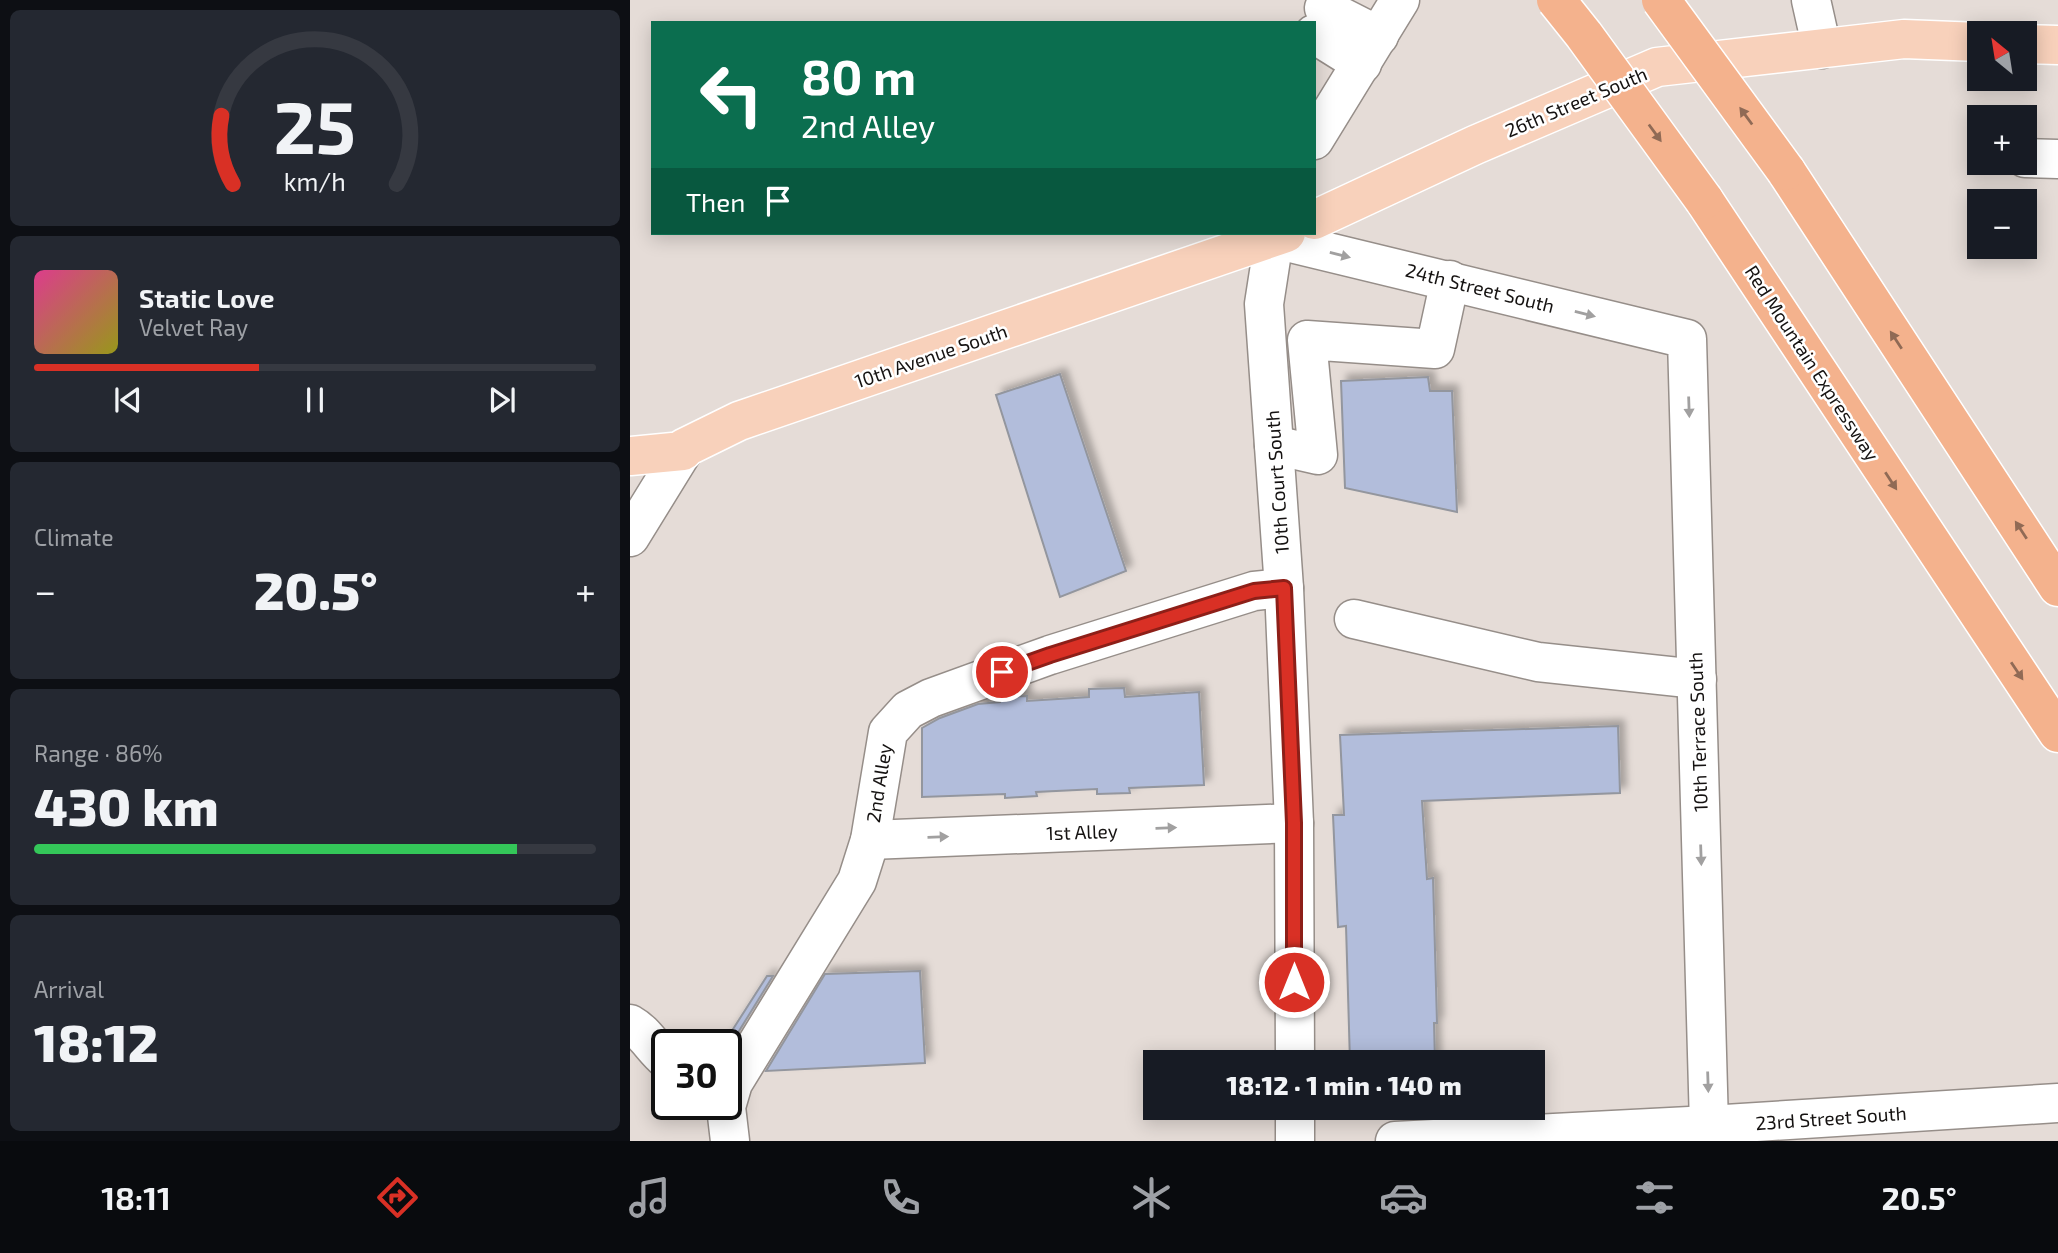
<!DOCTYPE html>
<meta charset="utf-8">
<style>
:root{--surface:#171b24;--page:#242831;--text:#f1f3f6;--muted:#9ea1a6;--line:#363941;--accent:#d93025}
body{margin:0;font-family:"Exo 2",sans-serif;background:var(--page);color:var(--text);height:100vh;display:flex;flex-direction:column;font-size:26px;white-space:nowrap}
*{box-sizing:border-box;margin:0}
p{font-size:23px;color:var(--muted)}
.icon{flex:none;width:38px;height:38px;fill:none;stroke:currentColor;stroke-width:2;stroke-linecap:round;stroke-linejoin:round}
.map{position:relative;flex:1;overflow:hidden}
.panel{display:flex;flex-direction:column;gap:10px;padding:10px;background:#0d0f14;width:630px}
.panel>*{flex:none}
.top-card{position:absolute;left:21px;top:21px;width:665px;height:214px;border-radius:0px;box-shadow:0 4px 18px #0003;background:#0b6e4f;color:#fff;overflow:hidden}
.needle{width:46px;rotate:330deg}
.tools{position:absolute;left:1337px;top:21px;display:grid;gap:14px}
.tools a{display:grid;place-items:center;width:70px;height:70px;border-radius:0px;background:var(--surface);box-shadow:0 4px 18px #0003;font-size:35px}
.speed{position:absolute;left:21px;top:1029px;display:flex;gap:14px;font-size:35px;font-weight:700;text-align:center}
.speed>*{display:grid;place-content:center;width:91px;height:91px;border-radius:50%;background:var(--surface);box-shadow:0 4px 18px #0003;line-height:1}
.speed .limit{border:4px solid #111;border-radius:10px;background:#fff;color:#111}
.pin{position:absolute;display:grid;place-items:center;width:60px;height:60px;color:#fff;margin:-30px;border:4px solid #fff;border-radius:50%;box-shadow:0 2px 7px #0007}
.me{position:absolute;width:77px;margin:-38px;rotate:0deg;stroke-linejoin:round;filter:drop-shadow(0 0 5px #0008)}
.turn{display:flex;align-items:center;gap:24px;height:147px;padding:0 35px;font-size:32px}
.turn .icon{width:91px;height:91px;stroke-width:2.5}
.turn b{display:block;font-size:49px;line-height:60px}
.then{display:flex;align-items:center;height:66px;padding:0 35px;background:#0003;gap:14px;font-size:26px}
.big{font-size:52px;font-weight:800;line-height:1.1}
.panel .card{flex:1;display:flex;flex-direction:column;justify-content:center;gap:10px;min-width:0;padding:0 24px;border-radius:10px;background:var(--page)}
.panel .dial{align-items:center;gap:0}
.dial svg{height:182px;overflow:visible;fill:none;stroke:var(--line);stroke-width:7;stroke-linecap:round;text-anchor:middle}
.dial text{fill:var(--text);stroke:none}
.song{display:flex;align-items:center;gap:21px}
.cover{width:84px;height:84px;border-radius:10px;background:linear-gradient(135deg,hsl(330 70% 55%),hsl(60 70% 35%))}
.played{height:7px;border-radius:4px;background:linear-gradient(90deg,var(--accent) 40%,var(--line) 40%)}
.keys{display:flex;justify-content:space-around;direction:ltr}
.heat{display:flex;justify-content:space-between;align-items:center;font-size:38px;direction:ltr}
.charge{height:10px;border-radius:5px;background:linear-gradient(90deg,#34c759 86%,var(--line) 0)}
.trip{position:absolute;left:513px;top:1050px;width:402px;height:70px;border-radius:0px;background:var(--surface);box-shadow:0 4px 18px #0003;font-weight:800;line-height:70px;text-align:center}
.tabs{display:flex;height:112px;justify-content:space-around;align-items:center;background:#090b0e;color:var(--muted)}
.tabs .icon{width:49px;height:49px}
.tabs .current{color:var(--accent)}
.tabs b{font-size:32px;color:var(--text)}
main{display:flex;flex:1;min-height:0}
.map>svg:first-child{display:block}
</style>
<main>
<section class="panel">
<div class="card dial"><svg viewBox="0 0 100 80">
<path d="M14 69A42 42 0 1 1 86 69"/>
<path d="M14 69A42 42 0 0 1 9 39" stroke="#d93025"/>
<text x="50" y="56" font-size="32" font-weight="700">25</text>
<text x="50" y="72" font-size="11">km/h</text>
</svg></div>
<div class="card">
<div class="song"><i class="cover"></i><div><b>Static Love</b><p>Velvet Ray</p></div></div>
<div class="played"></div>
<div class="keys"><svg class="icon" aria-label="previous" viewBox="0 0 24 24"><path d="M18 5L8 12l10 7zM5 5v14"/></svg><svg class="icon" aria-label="pause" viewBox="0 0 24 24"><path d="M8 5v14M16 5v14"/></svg><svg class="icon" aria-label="next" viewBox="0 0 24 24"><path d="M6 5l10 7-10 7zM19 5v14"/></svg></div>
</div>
<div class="card"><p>Climate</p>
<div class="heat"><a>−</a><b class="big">20.5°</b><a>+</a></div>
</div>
<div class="card"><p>Range · 86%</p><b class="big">430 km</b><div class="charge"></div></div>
<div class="card"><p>Arrival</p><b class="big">18:12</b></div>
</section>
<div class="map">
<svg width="1428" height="1141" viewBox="0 0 1428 1141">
<defs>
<filter id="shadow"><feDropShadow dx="6" dy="-6" stdDeviation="3.5" flood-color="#0004"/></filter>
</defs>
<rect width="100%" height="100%" fill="#e5dcd7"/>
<g fill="#b2bddb" stroke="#93969e" stroke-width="2" filter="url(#shadow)">
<path d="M430,374L496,571L430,597L366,395Z"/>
<path d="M798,377L800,391H822L827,512L715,488L711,381Z"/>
<path d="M494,688L495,697L569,692L574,785L499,788L500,793L467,794V789L406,792L407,796L375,798V794L292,797V728L310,718L348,704L370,702L371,697L397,696V701L459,697V689Z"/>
<path d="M988,726L990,793L792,801L797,879L803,878L807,1023H804L805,1062H720L716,926L708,927L703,815H714L710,735Z"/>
<path d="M290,971L295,1063L136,1071L195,974Z"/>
<path d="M137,976H143L96,1052V1040Z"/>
</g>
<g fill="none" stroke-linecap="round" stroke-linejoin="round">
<defs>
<g id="minor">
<path d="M1181,0L1192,49"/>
<path d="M694,8L749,36"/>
<path d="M684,34L732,64"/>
<path d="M684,140L770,0"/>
<path d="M1395,158L1428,159"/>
<path d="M645,233L634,304L654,588L664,823L665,1062"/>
<path d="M644,239L1057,339L1079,1125"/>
<path d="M644,445L688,455L677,340L805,349L820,280"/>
<path d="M0,537L53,451"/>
<path d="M724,619L908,662L1067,679"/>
<path d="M240,840L664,823"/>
<path d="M0,1024C16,1033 23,1049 37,1060"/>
<path d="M665,1108V1141"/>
<path d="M100,1141L96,1107L103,1083L227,881L240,840L258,732L278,710L301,698L420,655L624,591L654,588"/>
<path d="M765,1141L1079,1125L1428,1103"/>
</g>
<g id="major">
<path d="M1395,44L1428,45"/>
<path d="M684,220L845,145L1027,67L1274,39L1349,42"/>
<path d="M0,456L53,451L54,448L109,421L656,233"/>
</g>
<g id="highway">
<path d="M1156,171L1428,587"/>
<path d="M1074,200L1428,733"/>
</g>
</defs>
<use href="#minor" stroke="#968e89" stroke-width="41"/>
<use href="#major" stroke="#fff" stroke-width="41"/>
<use href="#highway" stroke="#fff" stroke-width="41"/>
<use href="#minor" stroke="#fff" stroke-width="38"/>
<use href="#major" stroke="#f8d1bb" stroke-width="38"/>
<use href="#highway" stroke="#f4b28d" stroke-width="38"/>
<defs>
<g id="highway-bridge">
<path d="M926,0L954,35L1074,200"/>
<path d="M1031,0L1156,171"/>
</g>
</defs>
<use href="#highway-bridge" stroke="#fff" stroke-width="41" stroke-linecap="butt"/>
<use href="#highway-bridge" stroke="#f4b28d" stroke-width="38"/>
</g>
<defs><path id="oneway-solid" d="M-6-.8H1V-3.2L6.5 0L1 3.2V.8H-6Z" transform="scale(1.75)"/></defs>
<g fill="#906a55">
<use href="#oneway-solid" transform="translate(1116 116) rotate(-126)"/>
<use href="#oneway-solid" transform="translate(1025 133) rotate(54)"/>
<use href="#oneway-solid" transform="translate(1266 340) rotate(-123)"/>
<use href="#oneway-solid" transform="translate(1261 481) rotate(57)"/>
<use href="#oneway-solid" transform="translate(1391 530) rotate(-123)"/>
<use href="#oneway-solid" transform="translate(1387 671) rotate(56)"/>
</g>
<g fill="#a1a0a0">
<use href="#oneway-solid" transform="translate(710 255) rotate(14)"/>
<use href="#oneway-solid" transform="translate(955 314) rotate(14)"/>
<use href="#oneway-solid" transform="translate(1059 407) rotate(88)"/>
<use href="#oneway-solid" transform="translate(536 828) rotate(-2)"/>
<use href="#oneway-solid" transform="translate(308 837) rotate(-2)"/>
<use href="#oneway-solid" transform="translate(1071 855) rotate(88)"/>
<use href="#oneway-solid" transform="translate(1078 1082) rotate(88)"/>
</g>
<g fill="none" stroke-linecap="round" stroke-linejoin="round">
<defs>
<path id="route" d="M372,672L420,655L624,591L654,588L664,823V982"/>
</defs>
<use href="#route" stroke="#8d1f18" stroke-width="18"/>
<use href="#route" stroke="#d93025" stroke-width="12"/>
</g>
<g text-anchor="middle" stroke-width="5" stroke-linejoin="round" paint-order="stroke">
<g font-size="19" fill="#151211" stroke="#fff">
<text transform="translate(946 102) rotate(-23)" y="7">26th Street South</text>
<text transform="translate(850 288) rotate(14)" y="7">24th Street South</text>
<text transform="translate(301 356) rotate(-19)" y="7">10th Avenue South</text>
<text transform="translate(1182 363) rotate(57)" y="7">Red Mountain Expressway</text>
<text transform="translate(647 482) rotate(-94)" y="7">10th Court South</text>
<text transform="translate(1068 732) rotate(-92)" y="7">10th Terrace South</text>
<text transform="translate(249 783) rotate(-81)" y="7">2nd Alley</text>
<text transform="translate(452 832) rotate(-2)" y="7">1st Alley</text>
<text transform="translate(1201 1118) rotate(-4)" y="7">23rd Street South</text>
</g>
</g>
</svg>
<div class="tools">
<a><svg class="needle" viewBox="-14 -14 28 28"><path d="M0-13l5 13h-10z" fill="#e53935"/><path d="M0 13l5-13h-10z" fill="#9ea1a6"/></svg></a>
<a>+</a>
<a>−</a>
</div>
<div class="speed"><div class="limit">30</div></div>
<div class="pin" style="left:372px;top:672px;background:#d93025"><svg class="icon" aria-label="arrive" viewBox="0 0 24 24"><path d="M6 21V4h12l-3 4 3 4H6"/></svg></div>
<svg class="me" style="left:664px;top:982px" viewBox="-20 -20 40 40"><circle r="17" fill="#d93025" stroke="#fff" stroke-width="3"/><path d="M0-11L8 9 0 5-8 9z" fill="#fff"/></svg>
<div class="trip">18:12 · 1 min · 140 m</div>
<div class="top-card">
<div class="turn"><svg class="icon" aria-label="left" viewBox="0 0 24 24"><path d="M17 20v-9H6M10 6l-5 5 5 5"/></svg><div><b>80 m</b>2nd Alley</div></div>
<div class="then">Then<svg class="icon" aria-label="arrive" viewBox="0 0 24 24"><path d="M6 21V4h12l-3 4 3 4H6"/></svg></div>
</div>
</div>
</main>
<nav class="tabs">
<b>18:11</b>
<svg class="icon current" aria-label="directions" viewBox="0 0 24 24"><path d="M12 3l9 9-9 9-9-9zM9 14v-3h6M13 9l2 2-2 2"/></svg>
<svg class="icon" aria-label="music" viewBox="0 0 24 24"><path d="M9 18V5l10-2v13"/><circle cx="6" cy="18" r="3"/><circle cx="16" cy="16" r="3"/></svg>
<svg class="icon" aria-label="phone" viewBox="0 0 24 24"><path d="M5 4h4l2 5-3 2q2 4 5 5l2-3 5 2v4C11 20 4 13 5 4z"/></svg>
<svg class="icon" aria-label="climate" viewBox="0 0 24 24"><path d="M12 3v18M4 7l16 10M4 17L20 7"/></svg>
<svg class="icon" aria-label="car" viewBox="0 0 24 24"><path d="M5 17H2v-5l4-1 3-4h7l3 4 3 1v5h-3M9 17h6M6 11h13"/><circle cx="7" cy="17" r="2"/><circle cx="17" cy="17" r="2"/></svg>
<svg class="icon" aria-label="filters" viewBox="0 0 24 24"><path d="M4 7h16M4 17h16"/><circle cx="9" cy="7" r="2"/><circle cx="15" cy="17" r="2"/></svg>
<b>20.5°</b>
</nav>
